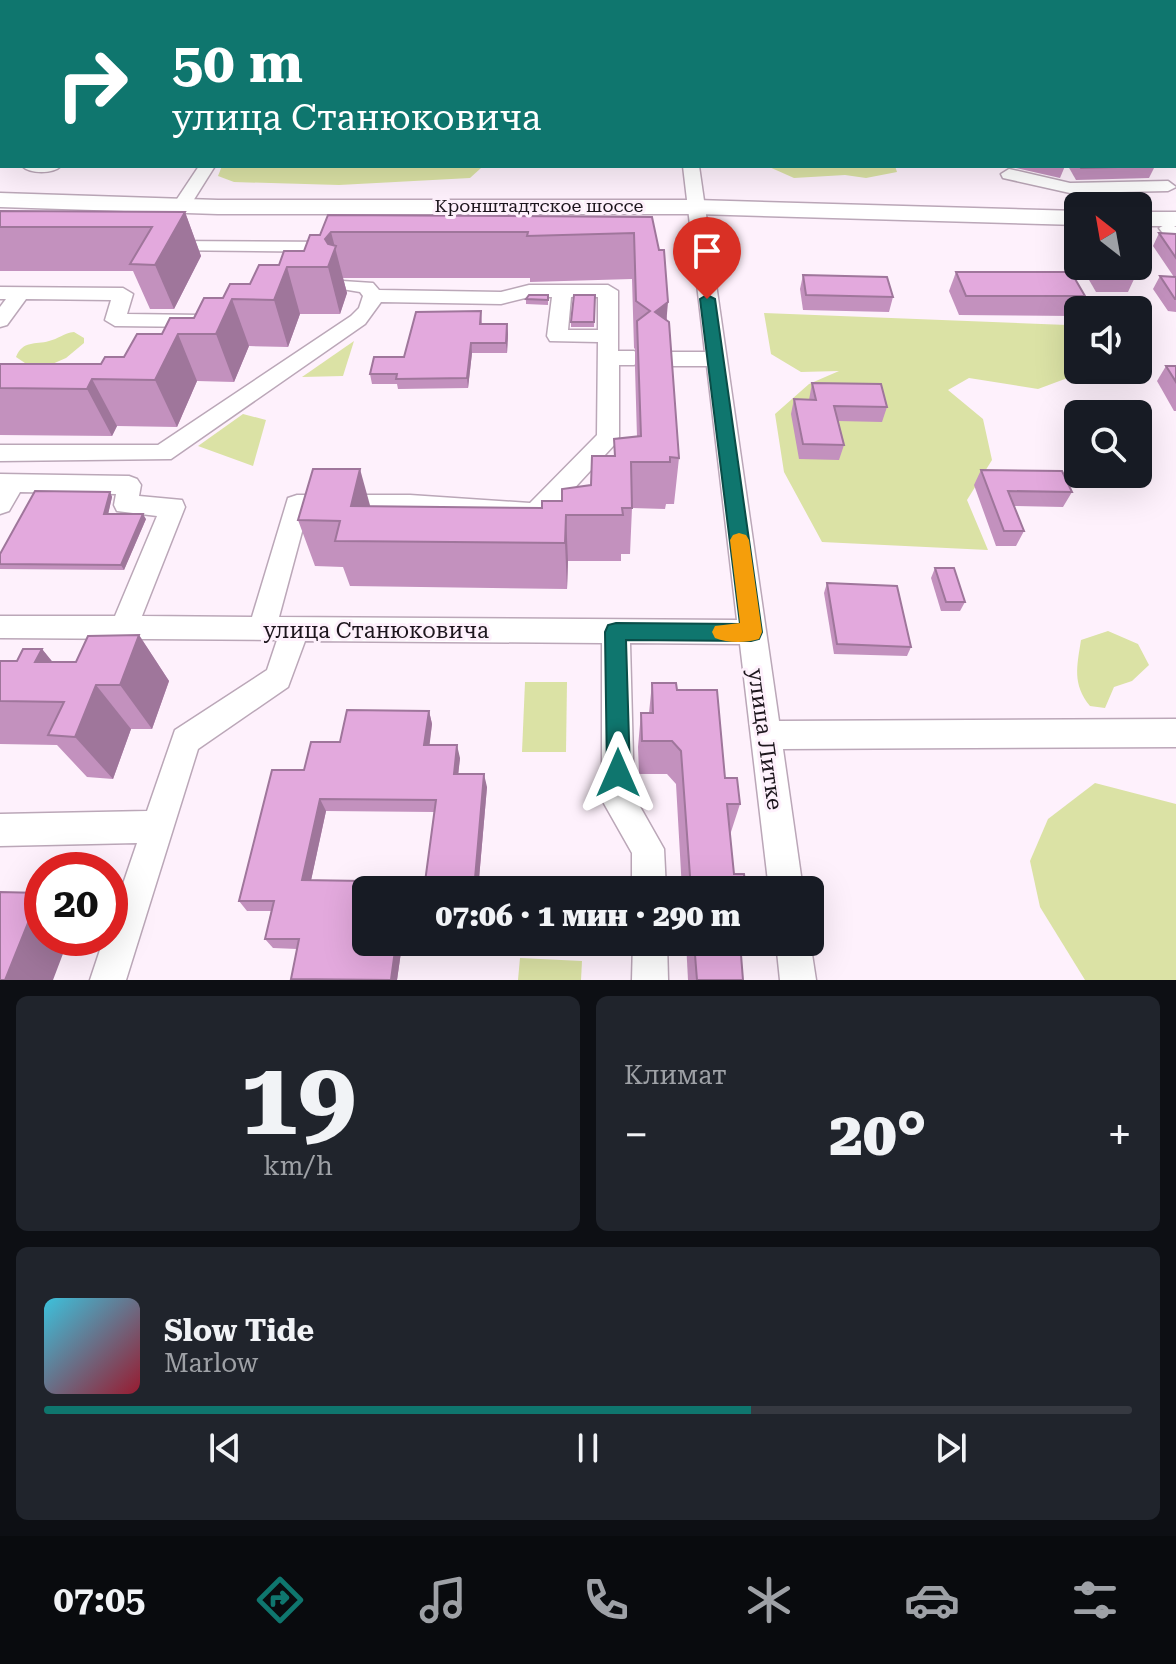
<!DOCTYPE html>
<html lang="ru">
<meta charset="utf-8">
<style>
:root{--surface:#171b24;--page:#20242c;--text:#f1f3f6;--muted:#9ea1a6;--line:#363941;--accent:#0f766e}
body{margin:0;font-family:"Roboto Serif",serif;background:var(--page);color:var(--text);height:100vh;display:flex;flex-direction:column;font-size:30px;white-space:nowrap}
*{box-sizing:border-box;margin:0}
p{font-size:26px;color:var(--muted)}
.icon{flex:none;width:44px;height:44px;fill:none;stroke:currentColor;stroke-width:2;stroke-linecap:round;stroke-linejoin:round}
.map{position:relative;height:980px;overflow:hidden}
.side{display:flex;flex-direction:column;gap:16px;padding:16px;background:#0d0f14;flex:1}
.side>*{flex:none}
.banner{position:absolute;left:0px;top:0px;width:1176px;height:168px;box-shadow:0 8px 32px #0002;background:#0f766e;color:#fff;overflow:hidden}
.needle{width:52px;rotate:329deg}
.fabs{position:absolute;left:1064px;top:192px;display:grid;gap:16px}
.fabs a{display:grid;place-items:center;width:88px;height:88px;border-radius:12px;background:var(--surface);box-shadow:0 8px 32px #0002;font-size:40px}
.speed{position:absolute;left:24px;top:852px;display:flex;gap:16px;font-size:40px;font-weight:700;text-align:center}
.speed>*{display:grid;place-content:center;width:104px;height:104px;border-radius:50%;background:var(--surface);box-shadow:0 8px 32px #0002;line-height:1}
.speed .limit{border:12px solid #d22;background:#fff;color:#111}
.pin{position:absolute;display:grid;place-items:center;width:68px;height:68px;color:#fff;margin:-82px -34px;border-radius:50% 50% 50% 0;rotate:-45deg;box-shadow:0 0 8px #0007}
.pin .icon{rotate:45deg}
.me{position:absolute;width:88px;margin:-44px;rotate:0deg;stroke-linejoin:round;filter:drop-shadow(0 0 6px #0008)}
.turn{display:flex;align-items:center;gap:28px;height:168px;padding:0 40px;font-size:36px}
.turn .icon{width:104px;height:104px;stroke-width:2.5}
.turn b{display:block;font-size:56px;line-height:68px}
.big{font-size:60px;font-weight:800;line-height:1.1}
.side .card{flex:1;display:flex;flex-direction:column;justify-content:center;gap:12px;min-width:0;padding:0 28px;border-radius:12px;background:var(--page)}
.side .dial{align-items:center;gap:0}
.dial b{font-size:104px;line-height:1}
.song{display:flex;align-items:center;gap:24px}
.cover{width:96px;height:96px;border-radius:12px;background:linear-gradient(135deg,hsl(190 70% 55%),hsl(350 70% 35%))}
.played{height:8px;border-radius:4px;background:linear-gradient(90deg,var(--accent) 65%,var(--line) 65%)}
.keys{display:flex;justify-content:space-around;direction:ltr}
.heat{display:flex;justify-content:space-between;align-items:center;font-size:44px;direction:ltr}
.side .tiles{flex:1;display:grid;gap:16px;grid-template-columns:1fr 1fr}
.card:last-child{grid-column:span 2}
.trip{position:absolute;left:352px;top:876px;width:472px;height:80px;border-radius:12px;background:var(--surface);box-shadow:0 8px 32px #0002;font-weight:800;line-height:80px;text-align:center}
.dock{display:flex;height:128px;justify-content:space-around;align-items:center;background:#090b0e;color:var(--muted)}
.dock .icon{width:56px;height:56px}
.dock .active{color:var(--accent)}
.dock b{font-size:36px;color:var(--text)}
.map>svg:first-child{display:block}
</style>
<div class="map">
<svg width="1176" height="980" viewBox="0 0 1176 980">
<rect width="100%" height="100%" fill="#fef1fc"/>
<g fill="#dbe2a5">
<path d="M222,166H480L481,168L470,178L339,185L234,182L218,176Z"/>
<path d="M767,166H895L897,172L866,178L845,175L794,178Z"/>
<path d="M764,313L1067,325L1078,341V370H1089L1038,389L969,378L948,390L983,419L992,460L967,500L988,550L822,542L784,472L775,414L809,384L839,371L801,372L771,354Z"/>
<path d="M74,332L84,338V343L66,358L50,365L25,363L16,357C23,340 35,345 49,341C58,339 64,333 74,332Z"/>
<path d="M354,341L343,376L302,377Z"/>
<path d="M243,414L266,420L253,466L198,446Z"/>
<path d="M1108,631L1138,644L1149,665L1132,681L1114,687L1105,708L1090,706C1072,684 1077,666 1081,640Z"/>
<path d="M525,682H567L566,752H522Z"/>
<path d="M1095,783L1176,804V980H1085L1040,907L1030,861L1048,819Z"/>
<path d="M520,958L582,961L581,980H518Z"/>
</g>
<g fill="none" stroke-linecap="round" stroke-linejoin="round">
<defs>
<g id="minor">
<rect x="683" y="0" width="12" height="2"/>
<path d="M981,0H994L995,2H982Z"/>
<path d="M1176,29V37L1174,38V30Z"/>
<path d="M0,30L2,31V39L0,38Z"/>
<path d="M22,166H61C53,174 30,174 22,166Z"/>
<path d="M199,166H215L188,209H176L173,205Z"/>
<path d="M683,166H699L779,721L1176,719V747L783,749L803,890H769L740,644L630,643L634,796L664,849L666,890H632V853L602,800V643L305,641L288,687L198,749L126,980H90L104,938H110V922L137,843L0,846V814L147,811L175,730L267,670L277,640L0,638V616H115L157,516L117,511L114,505L116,494L20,492L9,511L0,514V474L129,476L137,479L141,485L139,496L182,500L185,507L142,616L252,617L288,498L297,495H410L530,503L597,435L598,342L550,341L547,336L552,297H529L501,304L381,302L365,324L171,459L0,461V445H158L351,316L359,308L363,296L360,292L342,289L339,285L342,281L373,283L379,290L501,292L529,285H608L618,291V351H634L644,358L634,365H619V437L616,443L545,520L536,522L410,513H307L279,617L737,620L707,366H665L655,359L665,352H705ZM571,297H598V330H568Z"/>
<path d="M1009,169L1070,183L1168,181L1176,187L1168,191L1070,193L1003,178L1001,174Z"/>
<path d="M1168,223L1176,227V244L1170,243L1159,228Z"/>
<path d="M167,241L338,242L347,247L338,252L161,250L158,246Z"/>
<path d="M0,287L123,288L133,294L127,314L202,315L212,321L202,327L115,326L105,320L111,300L26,299L7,325L0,327V307L6,299H0Z"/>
<path d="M633,942H667L668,980H632Z"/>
<path d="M776,942L810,941L816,980H780Z"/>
</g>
<g id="major">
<path d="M0,193L218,200H696L1078,211V225L696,214H218L0,207Z"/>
<rect x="1138" y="212" width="38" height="14"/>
</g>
</defs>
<use href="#minor" stroke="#bba7b8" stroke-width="3"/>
<use href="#major" stroke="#bba7b8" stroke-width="3"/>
<use href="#minor" fill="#fff" fill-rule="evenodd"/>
<use href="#major" fill="#fff" fill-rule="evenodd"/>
</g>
<g fill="#c391be" fill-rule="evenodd">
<rect x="267" y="0" width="63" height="2"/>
<path d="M696,0L719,1L902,0V2H697Z"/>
<path d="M1007,166H1065L1060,178Z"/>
<path d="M1068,166H1155L1149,178L1076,180Z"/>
<path d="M0,211L185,212L201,256L174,309H150L133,271H0Z"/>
<path d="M328,215L652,217L667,320L679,458L674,504H666L665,509L632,508L630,554H621V561H568L567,589L350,586L343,567L315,566L298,520L370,506L542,508L562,501L591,485L614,456V439L637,437L635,368V349L634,348L632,279L530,282V278H343L347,293L340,314H300L288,347L249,346L234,382L197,381L177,427L117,426L112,436L0,435V364H101L124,357L162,334L194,318L223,298L250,284L279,265L304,251L320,235Z"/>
<path d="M1070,222H1078V261L1064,237Z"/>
<path d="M1159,233L1176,234V312L1168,311L1153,289L1160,276L1174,277L1153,246Z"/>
<path d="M1081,266H1128L1135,277L1128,292H1096Z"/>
<path d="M956,272L1085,296L1075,316L959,315L949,291Z"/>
<path d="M803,275L893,297L889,312L803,310L800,289Z"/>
<path d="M595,295L594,327H571V322Z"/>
<path d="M526,299L548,300V305L526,304Z"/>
<path d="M481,311L482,324H507L508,334L507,353H472L468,388L398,389L397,384H372L370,374L404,357Z"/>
<path d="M1166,366H1176V411H1174L1157,381Z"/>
<path d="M812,383L887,407L882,422L838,421L844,445L839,460L799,459L791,414L794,399L809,400Z"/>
<path d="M981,470L1072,492L1063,507L1014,506L1024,531L1016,546H996L974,485Z"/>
<path d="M110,492L112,497L108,514L146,519L124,570L0,569V554Z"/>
<path d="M935,568L965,602L960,611H941L931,578Z"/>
<path d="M827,583L911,647L907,656L834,654L824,593Z"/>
<path d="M139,635L169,681L152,729H131L113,779L87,777L57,745L0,744V661H17L42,649L52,662H76Z"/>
<path d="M652,683L677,690L740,804L730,835L734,874L746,890H682L676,784L667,774H639L638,747L641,713H649Z"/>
<path d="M429,711L432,724L429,745L460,758L458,774L487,787L478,890H366L438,942L437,952H401L397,980H292L297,949L273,948L265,939L271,911H247L239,901L304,770L340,742ZM326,811L434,812L425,882L311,880Z"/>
<path d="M686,942H740L743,980H688Z"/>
</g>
<g fill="#9f769b">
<path d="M185,212L201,256L174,309L155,265Z"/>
<path d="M331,232L347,293L340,314L328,267L325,239Z"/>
<path d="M287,267L300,314L288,347L274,300Z"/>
<path d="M232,299L249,346L234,382L216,334Z"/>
<path d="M668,302L664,349L655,312Z"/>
<path d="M507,324L508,334L507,353L506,343Z"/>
<path d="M178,334L197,381L177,427L155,380Z"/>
<path d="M471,343L472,353L468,388L467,378Z"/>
<path d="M92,379L117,426L112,436L87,389Z"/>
<path d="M360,469L373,516L351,506Z"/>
<path d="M110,492L112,497L107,519L104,514Z"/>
<path d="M143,514L146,519L124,570L121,565Z"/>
<path d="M566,515L568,561L567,589L565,543Z"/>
<path d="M139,635L169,681L152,729L120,685Z"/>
<path d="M42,649L79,694L35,662Z"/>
<path d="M96,685L131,729L113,779L75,737Z"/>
<path d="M429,711L432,724L428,758L424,745Z"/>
<path d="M457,745L460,758L457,786L454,774Z"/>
<path d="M484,774L487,787L478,890H474Z"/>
<path d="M320,799L326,811L309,890L302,880Z"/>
<path d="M40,893L42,894V938H69L53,980H5Z"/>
<path d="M433,942H438L437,952L433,943Z"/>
<path d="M396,943L401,952L397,980H391Z"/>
</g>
<g fill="#e3a9dd" stroke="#9f769b" stroke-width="2" fill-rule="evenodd">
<path d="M697,0L719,1L896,0L818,2H698Z"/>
<path d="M1080,166H1155L1081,168Z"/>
<path d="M0,211L185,212L155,265L130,264L152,227H0Z"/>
<path d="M328,215L652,217L659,250H664L668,302L655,312L669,322L679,458L670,457V462H631L632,508H622L623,515H566L565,543L335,541L340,521L298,520L313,469H360L351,506L542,508V501H562V489L591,485L592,456H615L614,439L641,436L637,321L650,311L636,301L634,233L527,236L528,232H331L325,239L328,244L336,246L328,267H287L274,300L232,299L216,334H178L155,380L92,379L87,389L0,388V364H101L105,357H124L137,334H162L170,318H194L204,298H223L230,284H250L259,265H279L284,251H304L310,235H320Z"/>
<path d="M1070,222H1078V235Z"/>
<path d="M1159,233L1176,234V258Z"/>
<path d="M1097,266H1128L1135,277H1104Z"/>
<path d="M956,272H1071L1085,296H966Z"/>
<path d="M803,275L887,277L893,297L806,295Z"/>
<path d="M1160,276L1176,277V299H1175Z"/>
<path d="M529,295H548V300L526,299Z"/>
<path d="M574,295H595L594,322H571Z"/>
<path d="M481,311L480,324H507L506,343H471L467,378L396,379L397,374H370L374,357H404L416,312Z"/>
<path d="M1166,366H1176V382Z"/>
<path d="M812,383L881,384L887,407L834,406L844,445L803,444L794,399L816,400Z"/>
<path d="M981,470L1062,471L1072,492L1008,491L1024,531H1004Z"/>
<path d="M35,491L110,492L104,514H143L121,565L0,564V554Z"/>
<path d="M935,568H954L965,602H946Z"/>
<path d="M827,583L897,586L911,647L837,644Z"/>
<path d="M139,635L120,685H96L75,737L48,735L64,702L0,701V661H17L23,649H42L35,662H76L88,636Z"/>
<path d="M652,683H676L677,690H717L725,778H737L740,804H727L734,874H744L746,890H691L681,751L672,741H642L641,713H653Z"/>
<path d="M347,710L429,711L424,745H457L454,774H484L474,890H366V942L433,943H396L391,980L291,979L299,939H265L274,901H239L272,770H304L311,742H340ZM320,799L436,800L425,882L302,880Z"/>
<path d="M0,892L40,893L5,980H0Z"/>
<path d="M694,942H740L743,980H697Z"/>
</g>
<path fill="#0f766e" stroke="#0a4d48" stroke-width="2" d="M707,295L715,299L762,632L759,639L751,641L626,640L630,773L627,781L618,784L610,781L607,773L605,632L608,625L616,623L740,624L700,299Z"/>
<path fill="#f59e0b" d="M739,533L746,535L749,540L762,632L759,639C746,643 727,643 715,638L712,632L715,626L740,623L730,540L733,535Z"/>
<g text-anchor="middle" stroke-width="6" stroke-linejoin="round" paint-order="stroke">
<g font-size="18" fill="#1d161d" stroke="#fef1fc">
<text x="539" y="212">Кронштадтское шоссе</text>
</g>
<g font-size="22" fill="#1d161d" stroke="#fef1fc">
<text x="376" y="638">улица Станюковича</text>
<text transform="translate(766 739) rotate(82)" y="8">улица Литке</text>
</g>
</g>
</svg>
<div class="fabs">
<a><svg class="needle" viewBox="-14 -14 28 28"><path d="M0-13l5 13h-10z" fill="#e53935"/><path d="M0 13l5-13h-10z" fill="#9ea1a6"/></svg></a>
<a><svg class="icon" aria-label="sound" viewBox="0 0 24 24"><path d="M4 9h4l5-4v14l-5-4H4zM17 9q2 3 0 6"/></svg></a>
<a><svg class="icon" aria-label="search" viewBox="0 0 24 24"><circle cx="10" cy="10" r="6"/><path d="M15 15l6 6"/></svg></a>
</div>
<div class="speed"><div class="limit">20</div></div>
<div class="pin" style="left:707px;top:299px;background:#d93025"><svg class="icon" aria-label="arrive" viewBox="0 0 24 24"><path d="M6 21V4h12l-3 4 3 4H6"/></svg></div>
<svg class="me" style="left:618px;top:773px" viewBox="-20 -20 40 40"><path d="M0-17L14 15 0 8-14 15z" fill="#0f766e" stroke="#fff" stroke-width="4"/></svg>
<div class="trip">07:06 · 1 мин · 290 m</div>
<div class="banner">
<div class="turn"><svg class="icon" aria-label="right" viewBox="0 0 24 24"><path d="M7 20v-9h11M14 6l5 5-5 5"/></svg><div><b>50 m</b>улица Станюковича</div></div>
</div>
</div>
<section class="side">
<div class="tiles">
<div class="card dial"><b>19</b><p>km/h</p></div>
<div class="card"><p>Климат</p>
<div class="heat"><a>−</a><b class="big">20°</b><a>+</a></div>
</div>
<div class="card">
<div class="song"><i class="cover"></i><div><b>Slow Tide</b><p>Marlow</p></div></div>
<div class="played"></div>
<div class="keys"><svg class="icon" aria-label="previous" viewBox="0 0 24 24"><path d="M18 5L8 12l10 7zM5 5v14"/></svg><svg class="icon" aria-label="pause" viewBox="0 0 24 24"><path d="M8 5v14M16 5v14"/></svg><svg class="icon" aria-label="next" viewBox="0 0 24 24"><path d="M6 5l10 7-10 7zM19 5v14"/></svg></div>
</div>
</div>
</section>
<nav class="dock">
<b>07:05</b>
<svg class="icon active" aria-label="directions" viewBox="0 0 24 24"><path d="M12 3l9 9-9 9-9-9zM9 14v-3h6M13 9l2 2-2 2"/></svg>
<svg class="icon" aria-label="music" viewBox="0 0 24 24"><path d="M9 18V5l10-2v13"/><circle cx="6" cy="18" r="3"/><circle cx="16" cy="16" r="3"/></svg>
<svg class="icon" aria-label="phone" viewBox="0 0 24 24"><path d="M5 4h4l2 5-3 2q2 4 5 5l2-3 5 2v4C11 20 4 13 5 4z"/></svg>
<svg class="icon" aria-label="climate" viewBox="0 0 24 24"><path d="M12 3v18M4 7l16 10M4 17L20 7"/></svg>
<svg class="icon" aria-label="car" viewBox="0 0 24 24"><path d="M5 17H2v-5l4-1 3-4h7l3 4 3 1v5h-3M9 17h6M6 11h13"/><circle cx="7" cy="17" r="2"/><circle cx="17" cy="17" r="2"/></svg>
<svg class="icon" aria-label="filters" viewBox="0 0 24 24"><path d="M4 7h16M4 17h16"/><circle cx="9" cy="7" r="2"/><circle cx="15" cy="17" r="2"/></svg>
</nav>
